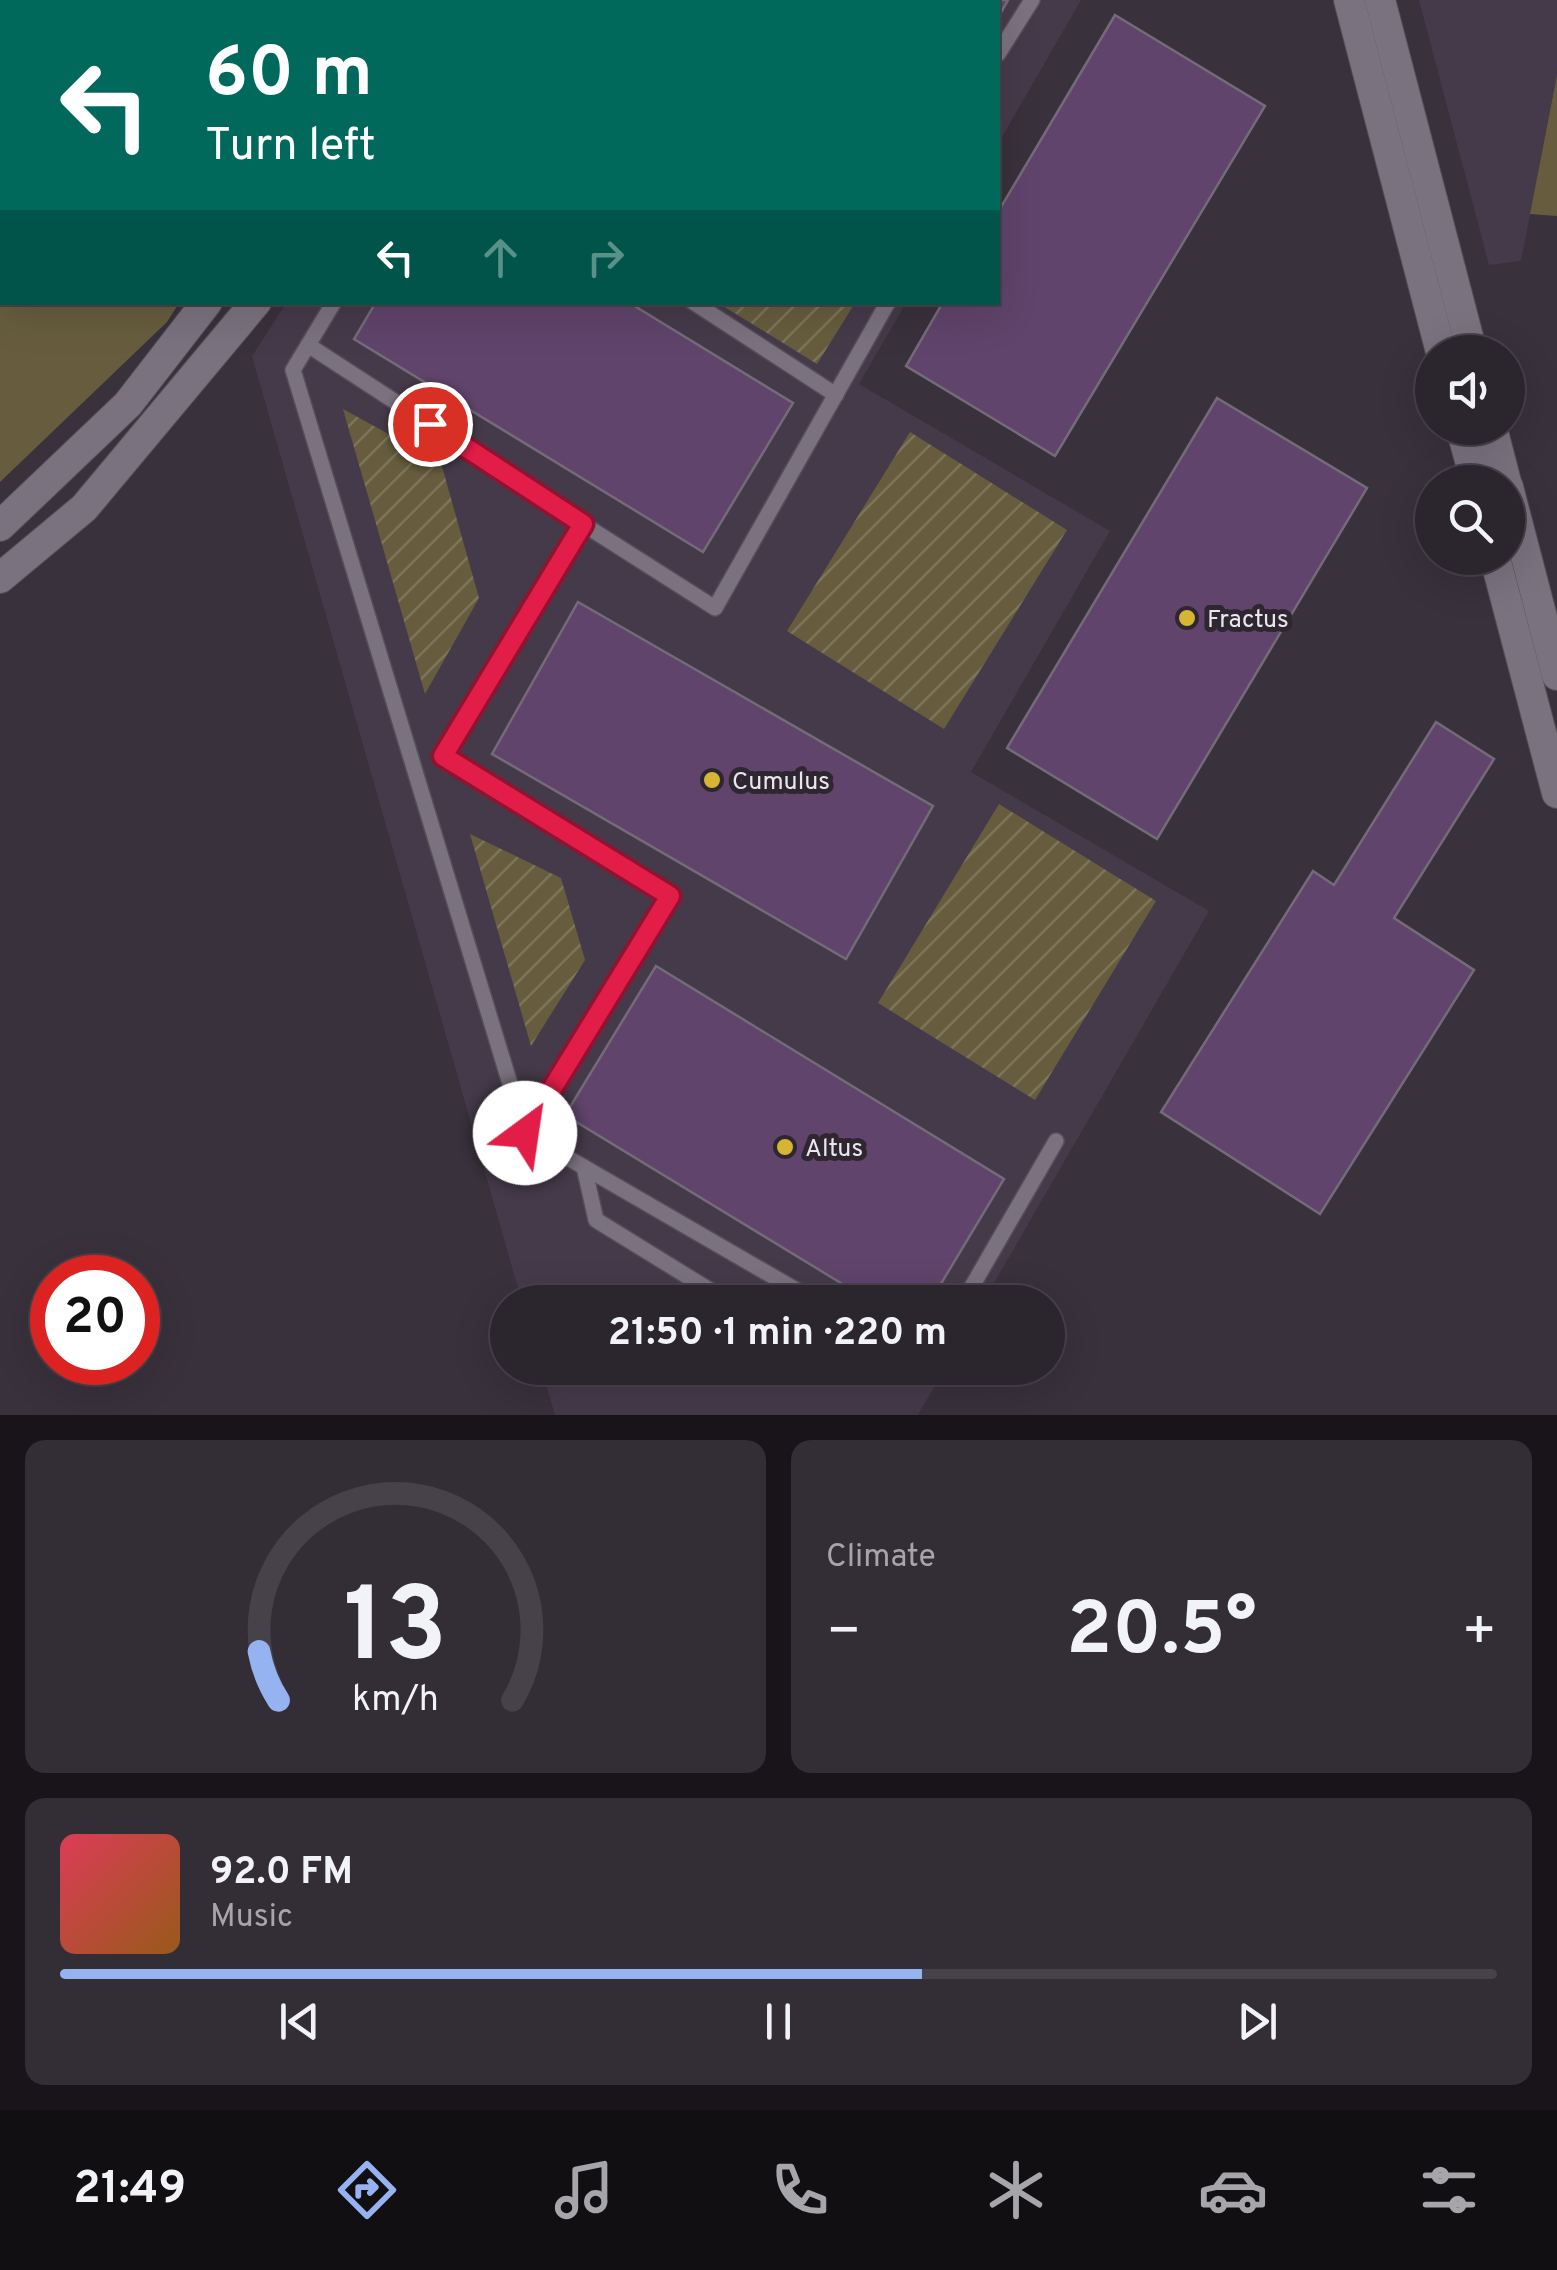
<!DOCTYPE html>
<meta charset="utf-8">
<style>
:root{--surface:#2b252d;--page:#332d35;--text:#f1f3f6;--muted:#a6a5aa;--line:#474249;--accent:#95b2f1}
body{margin:0;font-family:Overpass,sans-serif;background:var(--page);color:var(--text);height:100vh;display:flex;flex-direction:column;font-size:38px;white-space:nowrap}
*{box-sizing:border-box;margin:0}
p{font-size:32px;color:var(--muted)}
.icon{flex:none;width:55px;height:55px;fill:none;stroke:currentColor;stroke-width:2;stroke-linecap:round;stroke-linejoin:round}
.map{position:relative;height:1415px;overflow:hidden}
.panel{display:flex;flex-direction:column;gap:25px;padding:25px;background:#181419;flex:1}
.panel>*{flex:none}
.top-card{position:absolute;left:0px;top:0px;width:1000px;height:305px;box-shadow:0 10px 40px #0002,0 0 0 2px var(--line);background:#00695c;color:#fff;overflow:hidden}
.buttons{position:absolute;left:1415px;top:335px;display:grid;gap:20px}
.buttons a{display:grid;place-items:center;width:110px;height:110px;border-radius:50%;background:var(--surface);box-shadow:0 10px 40px #0002,0 0 0 2px var(--line);font-size:50px}
.speed{position:absolute;left:30px;top:1255px;display:flex;gap:20px;font-size:50px;font-weight:700;text-align:center}
.speed>*{display:grid;place-content:center;width:130px;height:130px;border-radius:50%;background:var(--surface);box-shadow:0 10px 40px #0002,0 0 0 2px var(--line);line-height:1}
.speed .limit{border:15px solid #d22;background:#fff;color:#111}
.pin{position:absolute;display:grid;place-items:center;width:85px;height:85px;color:#fff;margin:-42px;border:5px solid #fff;border-radius:50%;box-shadow:0 2px 10px #0007}
.me{position:absolute;width:110px;margin:-55px;rotate:31deg;stroke-linejoin:round;filter:drop-shadow(0 0 8px #0008)}
.turn{display:flex;align-items:center;gap:35px;height:210px;padding:0 40px;font-size:45px}
.turn .icon{width:130px;height:130px;stroke-width:2.5}
.turn b{display:block;font-size:70px;line-height:85px}
.lanes{display:flex;align-items:center;height:95px;padding:0 40px;background:#0003;justify-content:center;gap:50px;direction:ltr}
.lanes .off{opacity:.35}
.big{font-size:75px;font-weight:700;line-height:1.1}
.panel .card{flex:1;display:flex;flex-direction:column;justify-content:center;gap:15px;min-width:0;padding:0 35px;border-radius:20px;background:var(--page)}
.panel .dial{align-items:center;gap:0}
.dial svg{height:260px;overflow:visible;fill:none;stroke:var(--line);stroke-width:7;stroke-linecap:round;text-anchor:middle}
.dial text{fill:var(--text);stroke:none}
.song{display:flex;align-items:center;gap:30px}
.cover{width:120px;height:120px;border-radius:15px;background:linear-gradient(135deg,hsl(350 70% 55%),hsl(30 70% 35%))}
.played{height:10px;border-radius:5px;background:linear-gradient(90deg,var(--accent) 60%,var(--line) 60%)}
.keys{display:flex;justify-content:space-around;direction:ltr}
.heat{display:flex;justify-content:space-between;align-items:center;font-size:55px;direction:ltr}
.panel .tiles{flex:1;display:grid;gap:25px;grid-template-columns:1fr 1fr}
.card:last-child{grid-column:span 2}
.trip{position:absolute;left:490px;top:1285px;width:575px;height:100px;border-radius:50px;background:var(--surface);box-shadow:0 10px 40px #0002,0 0 0 2px var(--line);font-weight:700;line-height:100px;text-align:center}
.tabs{display:flex;height:160px;justify-content:space-around;align-items:center;background:#110f12;color:var(--muted)}
.tabs .icon{width:70px;height:70px}
.tabs .on{color:var(--accent)}
.tabs b{font-size:45px;color:var(--text)}
.map>svg:first-child{display:block}
</style>
<div class="map">
<svg width="1557" height="1415" viewBox="0 0 1557 1415">
<defs>
<pattern id="garden-furrows" width="10" height="10" patternUnits="userSpaceOnUse" patternTransform="scale(2.5)"><rect width="10" height="10" fill="#675d3e"/><path d="M-1 1l2-2M0 10L10 0M9 11l2-2" fill="none" stroke="#7d745a"/></pattern>
</defs>
<rect width="100%" height="100%" fill="#39313c"/>
<g fill="#453a4a">
<path d="M479,0H1081L998,144V2Z"/>
<path d="M1419,0H1557V75L1521,261L1489,265Z"/>
<path d="M286,303H906L859,384L1110,531L971,772L1209,911L983,1302H522L252,356Z"/>
<path d="M541,1368H945L918,1415H555Z"/>
</g>
<g fill="#675d3e">
<path d="M0,0H373L2,2V302L179,303L167,322L0,482Z"/>
<path d="M1557,75V216L1530,214Z"/>
</g>
<g fill="url(#garden-furrows)">
<path d="M718,303H855L817,364Z"/>
<path d="M343,409L441,463L479,598L425,694Z"/>
<path d="M910,432L1067,530L944,729L787,631Z"/>
<path d="M999,804L1156,901L1035,1100L878,1003Z"/>
<path d="M470,834L561,878L585,960L531,1046Z"/>
</g>
<g fill="#60446b" stroke="#746b78" stroke-width="2.5">
<path d="M843,0H1008L998,18V2Z"/>
<path d="M1115,15L1265,106L1055,456L906,366L943,302H998V212Z"/>
<path d="M376,302H628L793,403L703,552L354,339Z"/>
<path d="M1217,398L1367,488L1157,839L1007,748Z"/>
<path d="M578,602L933,806L846,959L492,754Z"/>
<path d="M1436,722L1494,759L1394,918L1474,970L1320,1214L1161,1112L1313,871L1334,885Z"/>
<path d="M656,966L1004,1179L930,1302H872L565,1115Z"/>
</g>
<g fill="none" stroke-linecap="round" stroke-linejoin="round">
<defs>
<g id="lane">
<path d="M583,0L587,2"/>
<path d="M647,0L651,2"/>
<path d="M701,0L705,2"/>
<path d="M753,0L754,2"/>
<path d="M998,54L1032,0"/>
<path d="M334,302L293,370L525,1133L817,1302"/>
<path d="M693,302L836,395"/>
<path d="M308,345L583,524L443,756L670,896L525,1133"/>
<path d="M583,524L715,608L888,302"/>
<path d="M584,1167L596,1220L729,1302"/>
<path d="M963,1302L1056,1141"/>
</g>
<g id="street">
<path d="M1349,0L1441,352"/>
<path d="M1380,0L1472,352"/>
<path d="M1461,428L1476,482"/>
<path d="M1492,428L1506,482"/>
<path d="M1508,487L1557,675"/>
<path d="M1495,558L1557,793"/>
</g>
<g id="secondary">
<path d="M416,2L417,0"/>
<path d="M457,2L459,0"/>
<path d="M0,526L128,404L207,302"/>
<path d="M0,578L84,508L256,302"/>
</g>
</defs>
<use href="#lane" stroke="#554e58" stroke-width="18"/>
<use href="#street" stroke="#554e58" stroke-width="32"/>
<use href="#secondary" stroke="#554e58" stroke-width="32"/>
<use href="#lane" stroke="#7b727f" stroke-width="15"/>
<use href="#street" stroke="#7b727f" stroke-width="30"/>
<use href="#secondary" stroke="#7b727f" stroke-width="30"/>
</g>
<g fill="none" stroke-linecap="round" stroke-linejoin="round">
<defs>
<path id="route" d="M430,424L583,524L443,756L670,896L525,1133"/>
</defs>
<use href="#route" stroke="#92132f" stroke-width="25"/>
<use href="#route" stroke="#e11d48" stroke-width="18"/>
</g>
<g fill="#d6b534" stroke="#2e2731" stroke-width="4">
<circle cx="1187" cy="618" r="10"/>
<circle cx="712" cy="780" r="10"/>
<circle cx="785" cy="1147" r="10"/>
</g>
<g text-anchor="middle" stroke-width="10" stroke-linejoin="round" paint-order="stroke">
<g font-size="25" fill="#ebe6ed" stroke="#2e2731" text-anchor="start">
<text x="1207" y="627">Fractus</text>
<text x="732" y="789">Cumulus</text>
<text x="805" y="1156">Altus</text>
</g>
</g>
</svg>
<div class="buttons">
<a><svg class="icon" aria-label="sound" viewBox="0 0 24 24"><path d="M4 9h4l5-4v14l-5-4H4zM17 9q2 3 0 6"/></svg></a>
<a><svg class="icon" aria-label="search" viewBox="0 0 24 24"><circle cx="10" cy="10" r="6"/><path d="M15 15l6 6"/></svg></a>
</div>
<div class="speed"><div class="limit">20</div></div>
<div class="pin" style="left:430px;top:424px;background:#d93025"><svg class="icon" aria-label="arrive" viewBox="0 0 24 24"><path d="M6 21V4h12l-3 4 3 4H6"/></svg></div>
<svg class="me" style="left:525px;top:1133px" viewBox="-20 -20 40 40"><circle r="19" fill="#fff"/><path d="M0-13L10 11 0 6-10 11z" fill="#e11d48"/></svg>
<div class="trip">21:50 · 1 min · 220 m</div>
<div class="top-card">
<div class="turn"><svg class="icon" aria-label="left" viewBox="0 0 24 24"><path d="M17 20v-9H6M10 6l-5 5 5 5"/></svg><div><b>60 m</b>Turn left</div></div>
<div class="lanes"><svg class="icon" aria-label="left" viewBox="0 0 24 24"><path d="M17 20v-9H6M10 6l-5 5 5 5"/></svg><svg class="icon off" aria-label="ahead" viewBox="0 0 24 24"><path d="M12 20V5M6 11l6-6 6 6"/></svg><svg class="icon off" aria-label="right" viewBox="0 0 24 24"><path d="M7 20v-9h11M14 6l5 5-5 5"/></svg></div>
</div>
</div>
<section class="panel">
<div class="tiles">
<div class="card dial"><svg viewBox="0 0 100 80">
<path d="M14 69A42 42 0 1 1 86 69"/>
<path d="M14 69A42 42 0 0 1 8 54" stroke="#95b2f1"/>
<text x="50" y="56" font-size="32" font-weight="700">13</text>
<text x="50" y="72" font-size="11">km/h</text>
</svg></div>
<div class="card"><p>Climate</p>
<div class="heat"><a>−</a><b class="big">20.5°</b><a>+</a></div>
</div>
<div class="card">
<div class="song"><i class="cover"></i><div><b>92.0 FM</b><p>Music</p></div></div>
<div class="played"></div>
<div class="keys"><svg class="icon" aria-label="previous" viewBox="0 0 24 24"><path d="M18 5L8 12l10 7zM5 5v14"/></svg><svg class="icon" aria-label="pause" viewBox="0 0 24 24"><path d="M8 5v14M16 5v14"/></svg><svg class="icon" aria-label="next" viewBox="0 0 24 24"><path d="M6 5l10 7-10 7zM19 5v14"/></svg></div>
</div>
</div>
</section>
<nav class="tabs">
<b>21:49</b>
<svg class="icon on" aria-label="directions" viewBox="0 0 24 24"><path d="M12 3l9 9-9 9-9-9zM9 14v-3h6M13 9l2 2-2 2"/></svg>
<svg class="icon" aria-label="music" viewBox="0 0 24 24"><path d="M9 18V5l10-2v13"/><circle cx="6" cy="18" r="3"/><circle cx="16" cy="16" r="3"/></svg>
<svg class="icon" aria-label="phone" viewBox="0 0 24 24"><path d="M5 4h4l2 5-3 2q2 4 5 5l2-3 5 2v4C11 20 4 13 5 4z"/></svg>
<svg class="icon" aria-label="climate" viewBox="0 0 24 24"><path d="M12 3v18M4 7l16 10M4 17L20 7"/></svg>
<svg class="icon" aria-label="car" viewBox="0 0 24 24"><path d="M5 17H2v-5l4-1 3-4h7l3 4 3 1v5h-3M9 17h6M6 11h13"/><circle cx="7" cy="17" r="2"/><circle cx="17" cy="17" r="2"/></svg>
<svg class="icon" aria-label="filters" viewBox="0 0 24 24"><path d="M4 7h16M4 17h16"/><circle cx="9" cy="7" r="2"/><circle cx="15" cy="17" r="2"/></svg>
</nav>
